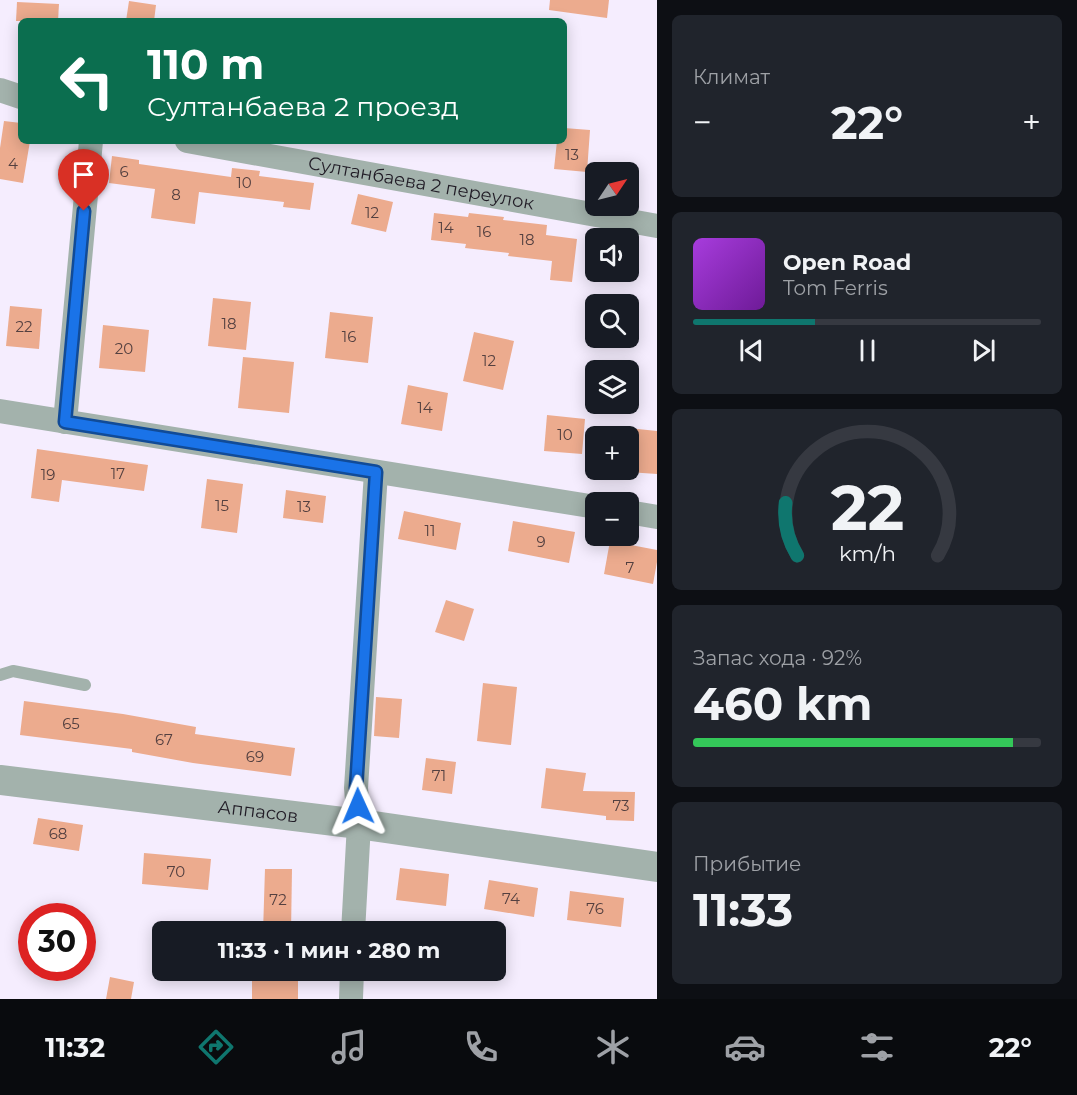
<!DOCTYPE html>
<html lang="ru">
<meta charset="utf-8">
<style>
:root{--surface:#171b24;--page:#20242c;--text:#f1f3f6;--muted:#9ea1a6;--line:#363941;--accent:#0f766e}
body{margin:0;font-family:Montserrat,sans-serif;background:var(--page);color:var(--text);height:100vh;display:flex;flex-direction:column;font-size:22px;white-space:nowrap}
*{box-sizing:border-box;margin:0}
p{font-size:20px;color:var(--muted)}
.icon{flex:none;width:33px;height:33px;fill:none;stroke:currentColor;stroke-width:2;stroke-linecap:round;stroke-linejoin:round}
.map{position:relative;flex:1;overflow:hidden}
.side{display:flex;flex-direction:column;gap:15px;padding:15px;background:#0d0f14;width:420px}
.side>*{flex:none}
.guide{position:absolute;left:18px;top:18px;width:549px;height:126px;border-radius:9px;box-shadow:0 3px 15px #0003;background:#0b6e4f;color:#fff;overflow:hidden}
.needle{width:39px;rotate:55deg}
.buttons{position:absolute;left:585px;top:162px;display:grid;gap:12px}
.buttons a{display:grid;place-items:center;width:54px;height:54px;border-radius:9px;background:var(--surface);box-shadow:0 3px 15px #0003;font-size:30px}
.speed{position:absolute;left:18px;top:903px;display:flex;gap:12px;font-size:30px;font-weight:700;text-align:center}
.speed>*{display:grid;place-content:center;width:78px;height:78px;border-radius:50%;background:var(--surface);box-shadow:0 3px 15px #0003;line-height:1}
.speed .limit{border:9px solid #d22;background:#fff;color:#111}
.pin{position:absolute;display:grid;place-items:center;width:51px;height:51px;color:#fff;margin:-62px -26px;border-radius:50% 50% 50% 0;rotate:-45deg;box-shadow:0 0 6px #0007}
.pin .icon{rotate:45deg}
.me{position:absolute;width:66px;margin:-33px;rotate:359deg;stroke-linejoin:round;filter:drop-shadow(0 0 4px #0008)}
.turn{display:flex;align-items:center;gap:21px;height:126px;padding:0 30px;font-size:27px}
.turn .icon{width:78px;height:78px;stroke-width:2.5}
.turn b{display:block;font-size:42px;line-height:51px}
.big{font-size:45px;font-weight:700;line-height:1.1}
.side .tile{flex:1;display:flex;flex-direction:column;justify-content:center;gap:9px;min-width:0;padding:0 21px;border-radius:9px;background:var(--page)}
.side .dial{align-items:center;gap:0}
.dial svg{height:156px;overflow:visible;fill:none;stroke:var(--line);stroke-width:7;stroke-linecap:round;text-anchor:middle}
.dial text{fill:var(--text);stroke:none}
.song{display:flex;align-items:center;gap:18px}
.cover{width:72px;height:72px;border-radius:9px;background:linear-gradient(135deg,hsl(280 70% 55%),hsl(280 70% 35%))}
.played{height:6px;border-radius:3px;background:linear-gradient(90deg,var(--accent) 35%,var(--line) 35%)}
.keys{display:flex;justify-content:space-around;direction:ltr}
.heat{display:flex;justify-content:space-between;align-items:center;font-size:33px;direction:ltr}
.charge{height:9px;border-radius:4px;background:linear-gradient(90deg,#34c759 92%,var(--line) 0)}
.trip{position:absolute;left:152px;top:921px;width:354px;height:60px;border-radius:9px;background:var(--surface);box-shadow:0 3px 15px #0003;font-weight:700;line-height:60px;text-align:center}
.tabs{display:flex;height:96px;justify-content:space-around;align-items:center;background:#090b0e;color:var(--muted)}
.tabs .icon{width:42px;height:42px}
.tabs .selected{color:var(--accent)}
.tabs b{font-size:27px;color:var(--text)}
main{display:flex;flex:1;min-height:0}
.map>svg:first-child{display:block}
</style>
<main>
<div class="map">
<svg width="657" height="999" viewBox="0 0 657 999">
<rect width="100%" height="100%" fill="#f5edfe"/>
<g fill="#ecab8e">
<path d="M550,0H609L607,18L549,10Z"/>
<path d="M129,1L156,5L154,21H126Z"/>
<path d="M17,2L59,4L58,21H16Z"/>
<path d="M4,121L21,123V141H30L23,183L0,179V148Z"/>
<path d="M564,128L590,130L587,172L554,169L557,141H564Z"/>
<path d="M112,156L139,160V164L231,177L232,168L260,171L259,176L314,183L310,210L283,207L284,202L199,192L195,224L151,218L155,189L109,183Z"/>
<path d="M358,194L393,202L386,232L351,224Z"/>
<path d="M434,213L468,217L469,213L504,217L503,220L547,225L546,235L577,239L572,282L550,280L552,261L508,256L509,253L465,248L466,244L431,240Z"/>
<path d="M213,298L251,302L246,350L208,346Z"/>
<path d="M10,306L42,309L39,349L6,346Z"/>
<path d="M330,312L373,317L368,363L325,358Z"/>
<path d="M103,325L149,330L145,372L99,368Z"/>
<path d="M474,332L514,341L503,390L463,381Z"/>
<path d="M243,357L294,362L289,413L238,408Z"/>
<path d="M408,385L448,393L442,431L401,424Z"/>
<path d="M547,415L585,419L582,454L544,451Z"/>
<path d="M628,428L657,431V474L628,472Z"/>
<path d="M37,449L148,465L144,491L62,480L59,502L31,498Z"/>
<path d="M207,479L243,484L237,533L201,528Z"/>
<path d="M286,490L326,496L323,523L283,518Z"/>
<path d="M404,511L461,523L456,550L398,539Z"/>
<path d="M513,521L575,532L569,563L508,551Z"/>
<path d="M610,541L657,550V562L653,584L604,574Z"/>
<path d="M446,600L474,609L464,641L435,632Z"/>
<path d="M483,683L517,687L511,745L477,741Z"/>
<path d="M376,697L402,699L399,738L374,736Z"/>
<path d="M24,701L123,714L196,727L195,734L295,748L291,776L193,763L132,752V749L20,735Z"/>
<path d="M426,758L456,762L452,794L422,790Z"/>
<path d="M546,768L586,773L583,791L635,792L634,821L606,820V816L541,808Z"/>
<path d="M38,818L83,825L79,851L33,844Z"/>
<path d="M144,853L211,859L208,890L142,884Z"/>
<path d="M400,868L449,874L446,906L396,900Z"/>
<path d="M265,869H292L291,932H263Z"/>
<path d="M489,880L538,888L534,917L484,909Z"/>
<path d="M570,891L624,898L621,927L567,920Z"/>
<path d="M110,977L134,982L131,999H106Z"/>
<rect x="252" y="980" width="46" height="19"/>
</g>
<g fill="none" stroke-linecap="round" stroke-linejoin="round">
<path stroke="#a3b2ac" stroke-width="12" d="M0,675L13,671L85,685"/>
<g stroke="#a3b2ac" stroke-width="24">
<path d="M0,90L21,97"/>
<path id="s1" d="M187,141L657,226"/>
<path d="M0,411L596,507"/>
<path d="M65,422L91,141"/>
<path d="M628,512L657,517"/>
<path d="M353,932L359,824L356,788L376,472"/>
<path d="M351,999L352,970"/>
</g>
<path stroke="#a3b2ac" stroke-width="30" id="s2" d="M0,780L359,824L657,867"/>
</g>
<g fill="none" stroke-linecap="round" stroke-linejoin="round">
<defs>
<path id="route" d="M84,211L65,422L376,472L356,788L358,806"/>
</defs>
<use href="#route" stroke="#114b97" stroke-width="15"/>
<use href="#route" stroke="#1a73e8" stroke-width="10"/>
</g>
<g text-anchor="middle" stroke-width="5" stroke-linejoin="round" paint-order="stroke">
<g font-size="15" fill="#544040">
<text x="572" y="160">13</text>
<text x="13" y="169">4</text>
<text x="124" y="177">6</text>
<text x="244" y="188">10</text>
<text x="176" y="200">8</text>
<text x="372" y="218">12</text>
<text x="446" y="233">14</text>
<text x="484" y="237">16</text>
<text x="527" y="245">18</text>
<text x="229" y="329">18</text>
<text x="24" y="332">22</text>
<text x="349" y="342">16</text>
<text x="124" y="354">20</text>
<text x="489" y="366">12</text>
<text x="425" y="413">14</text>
<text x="565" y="440">10</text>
<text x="118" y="479">17</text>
<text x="48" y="480">19</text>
<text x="222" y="511">15</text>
<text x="304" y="512">13</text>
<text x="430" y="536">11</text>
<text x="541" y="547">9</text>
<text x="630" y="573">7</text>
<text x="71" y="729">65</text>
<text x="164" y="745">67</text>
<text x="255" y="762">69</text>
<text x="439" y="781">71</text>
<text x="621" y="811">73</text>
<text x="58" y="839">68</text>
<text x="176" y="877">70</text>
<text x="511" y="904">74</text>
<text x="278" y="905">72</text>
<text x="595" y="914">76</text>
</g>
<g font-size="18" fill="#211c26" stroke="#fefefe">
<text dy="6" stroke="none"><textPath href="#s1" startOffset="238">Султанбаева 2 переулок</textPath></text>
<text dy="6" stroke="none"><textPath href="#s2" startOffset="260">Аппасов</textPath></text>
</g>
</g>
</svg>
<div class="buttons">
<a><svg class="needle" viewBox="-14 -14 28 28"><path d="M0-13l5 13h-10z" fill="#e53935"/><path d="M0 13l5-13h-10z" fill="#9ea1a6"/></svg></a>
<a><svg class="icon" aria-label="sound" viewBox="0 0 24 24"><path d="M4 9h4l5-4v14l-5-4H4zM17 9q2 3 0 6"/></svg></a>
<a><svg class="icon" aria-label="search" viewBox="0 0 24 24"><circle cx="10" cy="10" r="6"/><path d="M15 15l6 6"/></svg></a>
<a><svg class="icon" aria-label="layers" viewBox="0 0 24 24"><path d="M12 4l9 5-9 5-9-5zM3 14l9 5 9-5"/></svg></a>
<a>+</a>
<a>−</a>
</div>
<div class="speed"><div class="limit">30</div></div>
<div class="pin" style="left:84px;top:211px;background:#d93025"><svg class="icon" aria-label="arrive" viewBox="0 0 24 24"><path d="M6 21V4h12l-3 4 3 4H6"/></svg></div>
<svg class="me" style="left:358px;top:806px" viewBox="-20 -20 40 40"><path d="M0-17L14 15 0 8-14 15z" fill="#1a73e8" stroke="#fff" stroke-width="4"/></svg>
<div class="trip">11:33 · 1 мин · 280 m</div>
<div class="guide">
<div class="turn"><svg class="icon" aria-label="left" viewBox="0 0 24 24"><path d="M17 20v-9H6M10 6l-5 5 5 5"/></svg><div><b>110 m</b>Султанбаева 2 проезд</div></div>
</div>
</div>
<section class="side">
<div class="tile"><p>Климат</p>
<div class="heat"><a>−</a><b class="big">22°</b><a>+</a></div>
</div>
<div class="tile">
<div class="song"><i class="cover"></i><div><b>Open Road</b><p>Tom Ferris</p></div></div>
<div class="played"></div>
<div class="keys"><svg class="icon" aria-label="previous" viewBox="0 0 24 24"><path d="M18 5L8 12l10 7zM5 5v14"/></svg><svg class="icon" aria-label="pause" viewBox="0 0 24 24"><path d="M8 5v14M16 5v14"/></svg><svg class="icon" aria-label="next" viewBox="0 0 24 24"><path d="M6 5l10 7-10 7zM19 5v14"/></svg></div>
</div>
<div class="tile dial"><svg viewBox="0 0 100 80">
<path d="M14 69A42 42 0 1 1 86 69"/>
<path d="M14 69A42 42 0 0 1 8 42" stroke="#0f766e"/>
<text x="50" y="56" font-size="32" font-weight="700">22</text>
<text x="50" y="72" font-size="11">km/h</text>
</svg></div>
<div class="tile"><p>Запас хода · 92%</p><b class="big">460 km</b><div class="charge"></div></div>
<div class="tile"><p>Прибытие</p><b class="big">11:33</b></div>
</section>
</main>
<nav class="tabs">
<b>11:32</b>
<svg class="icon selected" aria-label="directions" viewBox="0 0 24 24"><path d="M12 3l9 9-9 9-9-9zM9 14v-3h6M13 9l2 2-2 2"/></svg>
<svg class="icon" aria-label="music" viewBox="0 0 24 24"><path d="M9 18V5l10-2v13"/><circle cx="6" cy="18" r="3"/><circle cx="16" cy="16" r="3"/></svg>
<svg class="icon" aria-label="phone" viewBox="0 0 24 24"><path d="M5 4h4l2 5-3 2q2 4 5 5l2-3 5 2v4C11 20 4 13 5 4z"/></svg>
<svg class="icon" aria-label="climate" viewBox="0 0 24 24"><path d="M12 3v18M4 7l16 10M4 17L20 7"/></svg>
<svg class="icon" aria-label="car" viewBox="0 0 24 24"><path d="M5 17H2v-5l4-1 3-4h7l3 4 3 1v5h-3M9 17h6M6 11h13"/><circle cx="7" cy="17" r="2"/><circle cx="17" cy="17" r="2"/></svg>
<svg class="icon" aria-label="filters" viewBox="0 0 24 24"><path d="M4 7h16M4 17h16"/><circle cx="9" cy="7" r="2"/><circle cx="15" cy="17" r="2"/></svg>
<b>22°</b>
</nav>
